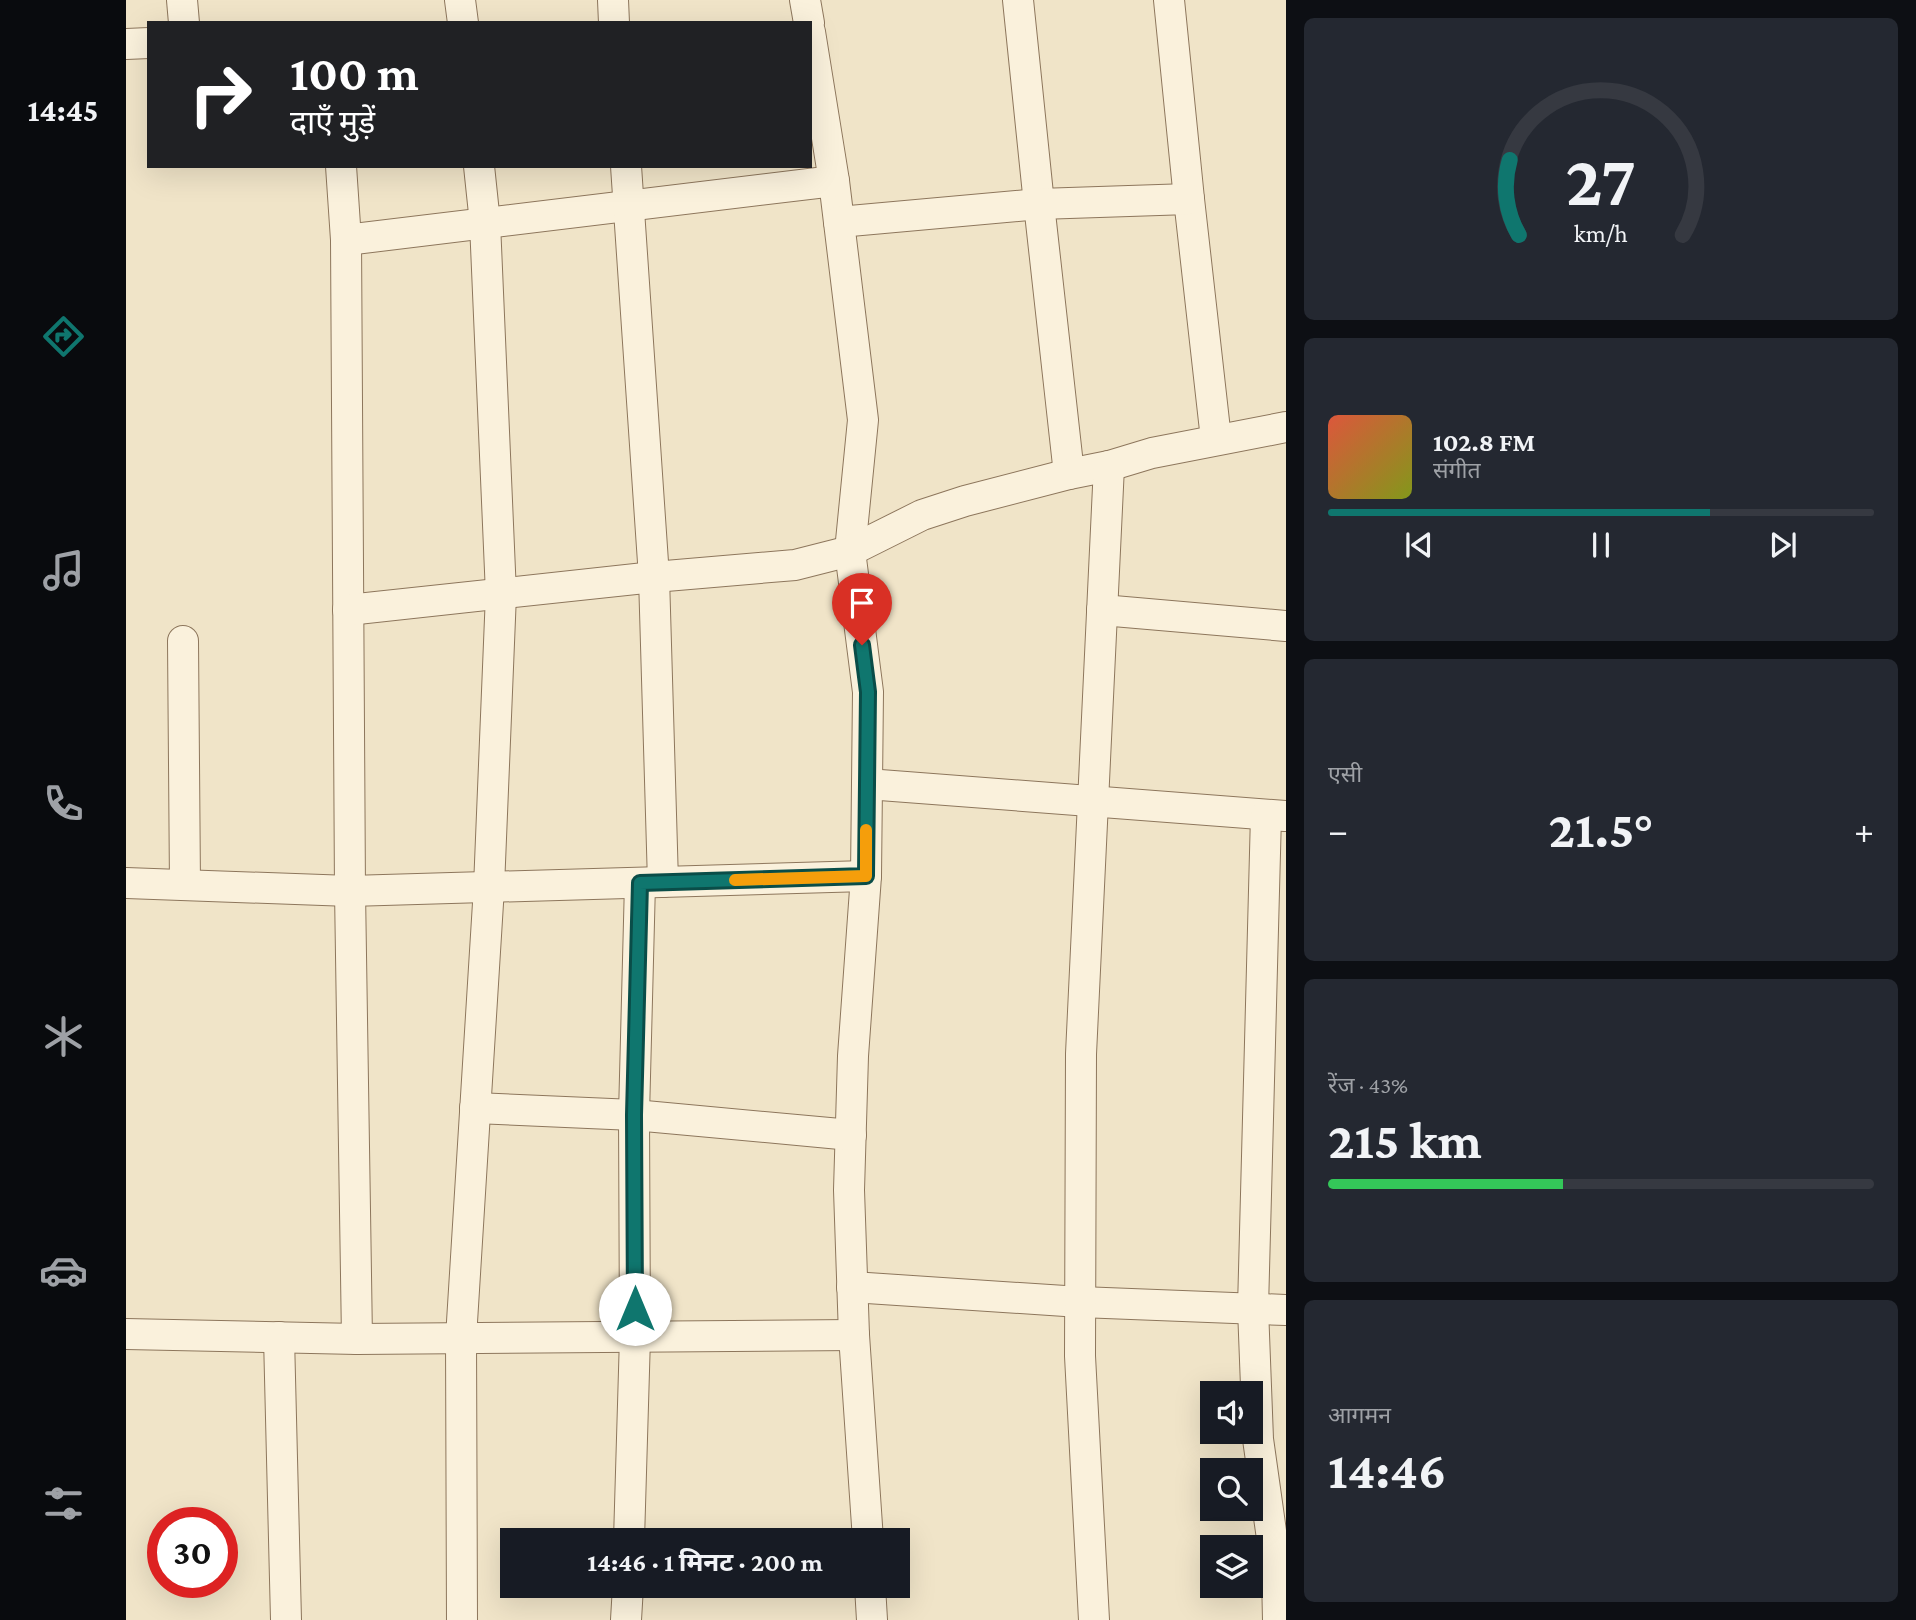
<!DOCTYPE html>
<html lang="hi">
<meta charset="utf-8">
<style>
:root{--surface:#171b24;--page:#242831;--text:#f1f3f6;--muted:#9ea1a6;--line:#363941;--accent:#0f766e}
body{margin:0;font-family:"Crimson Pro","Noto Sans Devanagari",serif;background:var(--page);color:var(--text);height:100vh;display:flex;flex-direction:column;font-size:26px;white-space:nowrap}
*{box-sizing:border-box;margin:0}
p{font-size:23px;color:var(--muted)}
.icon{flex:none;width:38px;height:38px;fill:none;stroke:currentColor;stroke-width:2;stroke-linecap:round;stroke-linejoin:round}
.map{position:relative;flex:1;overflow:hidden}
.side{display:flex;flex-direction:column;gap:18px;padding:18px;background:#0d0f14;width:630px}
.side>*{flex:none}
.banner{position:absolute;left:21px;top:21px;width:665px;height:147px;border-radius:0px;box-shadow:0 7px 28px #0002;background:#202124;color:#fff;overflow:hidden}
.fabs{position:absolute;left:1074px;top:1381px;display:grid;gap:14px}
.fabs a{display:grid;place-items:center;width:63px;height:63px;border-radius:0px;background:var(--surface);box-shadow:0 7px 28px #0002;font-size:35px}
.speed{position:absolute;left:21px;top:1507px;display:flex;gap:14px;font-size:35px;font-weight:700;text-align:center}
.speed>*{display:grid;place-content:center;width:91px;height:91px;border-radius:50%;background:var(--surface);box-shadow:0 7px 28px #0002;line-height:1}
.speed .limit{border:10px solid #d22;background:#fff;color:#111}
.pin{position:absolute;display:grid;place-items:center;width:60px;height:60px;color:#fff;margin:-72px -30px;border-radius:50% 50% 50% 0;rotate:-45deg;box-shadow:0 0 7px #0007}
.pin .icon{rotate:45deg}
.me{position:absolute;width:77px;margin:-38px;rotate:0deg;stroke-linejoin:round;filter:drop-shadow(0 0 5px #0008)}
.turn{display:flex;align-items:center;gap:24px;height:147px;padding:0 28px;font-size:32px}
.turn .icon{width:91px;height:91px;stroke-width:2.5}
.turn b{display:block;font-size:49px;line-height:60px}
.big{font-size:52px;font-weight:700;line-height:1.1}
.side .tile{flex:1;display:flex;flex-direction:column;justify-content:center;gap:10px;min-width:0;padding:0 24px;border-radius:10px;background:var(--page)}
.side .dial{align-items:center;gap:0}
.dial svg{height:182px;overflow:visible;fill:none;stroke:var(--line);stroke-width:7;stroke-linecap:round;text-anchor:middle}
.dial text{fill:var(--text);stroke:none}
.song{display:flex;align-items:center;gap:21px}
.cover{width:84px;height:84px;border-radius:10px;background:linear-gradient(135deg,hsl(10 70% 55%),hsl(70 70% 35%))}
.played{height:7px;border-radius:4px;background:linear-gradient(90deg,var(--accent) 70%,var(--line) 70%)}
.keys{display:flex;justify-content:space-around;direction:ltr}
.heat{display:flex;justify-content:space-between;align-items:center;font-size:38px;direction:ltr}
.charge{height:10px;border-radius:5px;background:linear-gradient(90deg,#34c759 43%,var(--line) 0)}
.trip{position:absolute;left:374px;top:1528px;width:410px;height:70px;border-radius:0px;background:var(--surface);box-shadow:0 7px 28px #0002;font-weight:700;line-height:70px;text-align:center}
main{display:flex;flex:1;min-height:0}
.menu{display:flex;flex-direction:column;width:126px;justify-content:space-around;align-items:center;background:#090b0e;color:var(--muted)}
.menu .icon{width:49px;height:49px}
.menu .on{color:var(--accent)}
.menu b{font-size:32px;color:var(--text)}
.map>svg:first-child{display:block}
</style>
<main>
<nav class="menu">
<b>14:45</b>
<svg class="icon on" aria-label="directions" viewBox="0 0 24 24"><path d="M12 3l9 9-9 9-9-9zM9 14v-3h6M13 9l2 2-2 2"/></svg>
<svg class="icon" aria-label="music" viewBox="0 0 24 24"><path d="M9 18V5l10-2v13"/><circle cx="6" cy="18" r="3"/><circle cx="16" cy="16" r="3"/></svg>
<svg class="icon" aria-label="phone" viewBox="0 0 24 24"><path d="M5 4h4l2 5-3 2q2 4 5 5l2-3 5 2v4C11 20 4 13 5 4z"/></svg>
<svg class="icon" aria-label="climate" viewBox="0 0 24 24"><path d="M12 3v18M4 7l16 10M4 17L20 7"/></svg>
<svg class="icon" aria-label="car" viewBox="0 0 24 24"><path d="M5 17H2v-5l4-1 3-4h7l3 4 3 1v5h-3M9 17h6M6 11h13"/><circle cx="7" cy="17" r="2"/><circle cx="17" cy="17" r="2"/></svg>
<svg class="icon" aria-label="filters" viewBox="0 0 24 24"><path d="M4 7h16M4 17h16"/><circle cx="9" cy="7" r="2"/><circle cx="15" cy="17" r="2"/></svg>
</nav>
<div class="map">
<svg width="1160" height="1620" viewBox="0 0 1160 1620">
<rect width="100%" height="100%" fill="#f0e4c8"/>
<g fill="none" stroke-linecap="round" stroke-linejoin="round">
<defs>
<g id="street">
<path d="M56,0L58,23"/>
<path d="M334,0L337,23"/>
<path d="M487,0L488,23"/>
<path d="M679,0L683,23"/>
<path d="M892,0L913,204L943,474"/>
<path d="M1043,0L1063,199L1090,439"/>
<path d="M684,32L708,181L737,420L724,551L742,692L740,876L727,1056L723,1190L728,1335L742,1540"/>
<path d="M0,44L23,43"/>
<path d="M215,166L220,240L708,181"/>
<path d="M500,166L528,577L537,882"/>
<path d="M713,222L913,204L1063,199"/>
<path d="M220,240L224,891L231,1339"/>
<path d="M222,610L528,577L669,565L724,551L796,515L839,501L943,474L983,466L1026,453L1160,427"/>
<path d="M976,610L1160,626"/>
<path d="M57,641L59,885"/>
<path d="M741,784L1159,816"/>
<path d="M1140,815L1127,1308L1132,1439L1151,1574L1152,1620"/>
<path d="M0,883L224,891L740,876"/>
<path d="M349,1108L508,1115L725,1135"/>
<path d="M726,1287L954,1302L1160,1310"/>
<path d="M0,1334L231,1339L728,1335"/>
<path d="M153,1337L160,1620"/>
<path d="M503,1540L509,1337L508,1115L514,883"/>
<path d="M744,1586L746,1620"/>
<path d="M336,1620L335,1338L363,887L375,594L359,223L353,166"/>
<path d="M500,1620L502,1586"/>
<path d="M968,1620L954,1356L955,1054L983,466"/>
</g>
</defs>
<use href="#street" stroke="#8d765c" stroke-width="32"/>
<use href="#street" stroke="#faf1dc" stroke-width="30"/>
</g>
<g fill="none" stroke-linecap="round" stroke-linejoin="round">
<defs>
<path id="route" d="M509,1309L508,1115L514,883L740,876L742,692L736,645"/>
</defs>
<use href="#route" stroke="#0a4d48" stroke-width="18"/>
<use href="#route" stroke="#0f766e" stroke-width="12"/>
<path stroke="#f59e0b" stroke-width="12" d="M609,880L740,876V830"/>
</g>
</svg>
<div class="fabs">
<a><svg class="icon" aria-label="sound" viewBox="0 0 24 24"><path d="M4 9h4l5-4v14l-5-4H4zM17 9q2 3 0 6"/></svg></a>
<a><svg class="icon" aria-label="search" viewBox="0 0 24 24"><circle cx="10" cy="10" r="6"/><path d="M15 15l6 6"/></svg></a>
<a><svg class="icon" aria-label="layers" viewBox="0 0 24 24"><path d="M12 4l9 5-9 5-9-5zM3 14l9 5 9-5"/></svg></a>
</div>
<div class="speed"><div class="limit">30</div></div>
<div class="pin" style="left:736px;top:645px;background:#d93025"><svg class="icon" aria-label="arrive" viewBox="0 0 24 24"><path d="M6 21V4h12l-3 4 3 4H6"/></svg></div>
<svg class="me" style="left:509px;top:1309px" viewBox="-20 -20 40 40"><circle r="19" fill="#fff"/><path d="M0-13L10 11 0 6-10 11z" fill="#0f766e"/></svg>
<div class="trip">14:46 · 1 मिनट · 200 m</div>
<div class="banner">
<div class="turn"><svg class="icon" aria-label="right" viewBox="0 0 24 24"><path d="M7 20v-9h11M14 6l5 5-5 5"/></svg><div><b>100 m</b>दाएँ मुड़ें</div></div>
</div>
</div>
<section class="side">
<div class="tile dial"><svg viewBox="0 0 100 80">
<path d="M14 69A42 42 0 1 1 86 69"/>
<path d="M14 69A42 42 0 0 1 10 36" stroke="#0f766e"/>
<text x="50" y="56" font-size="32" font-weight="700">27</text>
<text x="50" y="72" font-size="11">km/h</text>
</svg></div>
<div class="tile">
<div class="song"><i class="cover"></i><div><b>102.8 FM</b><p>संगीत</p></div></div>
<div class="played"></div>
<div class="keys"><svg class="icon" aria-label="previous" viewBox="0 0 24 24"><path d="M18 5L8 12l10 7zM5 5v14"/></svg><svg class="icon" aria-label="pause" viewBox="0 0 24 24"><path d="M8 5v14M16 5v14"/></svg><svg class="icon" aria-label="next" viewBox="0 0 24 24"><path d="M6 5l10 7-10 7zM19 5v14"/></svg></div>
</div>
<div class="tile"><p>एसी</p>
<div class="heat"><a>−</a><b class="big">21.5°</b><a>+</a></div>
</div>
<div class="tile"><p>रेंज · 43%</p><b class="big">215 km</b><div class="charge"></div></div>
<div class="tile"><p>आगमन</p><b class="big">14:46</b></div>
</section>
</main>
